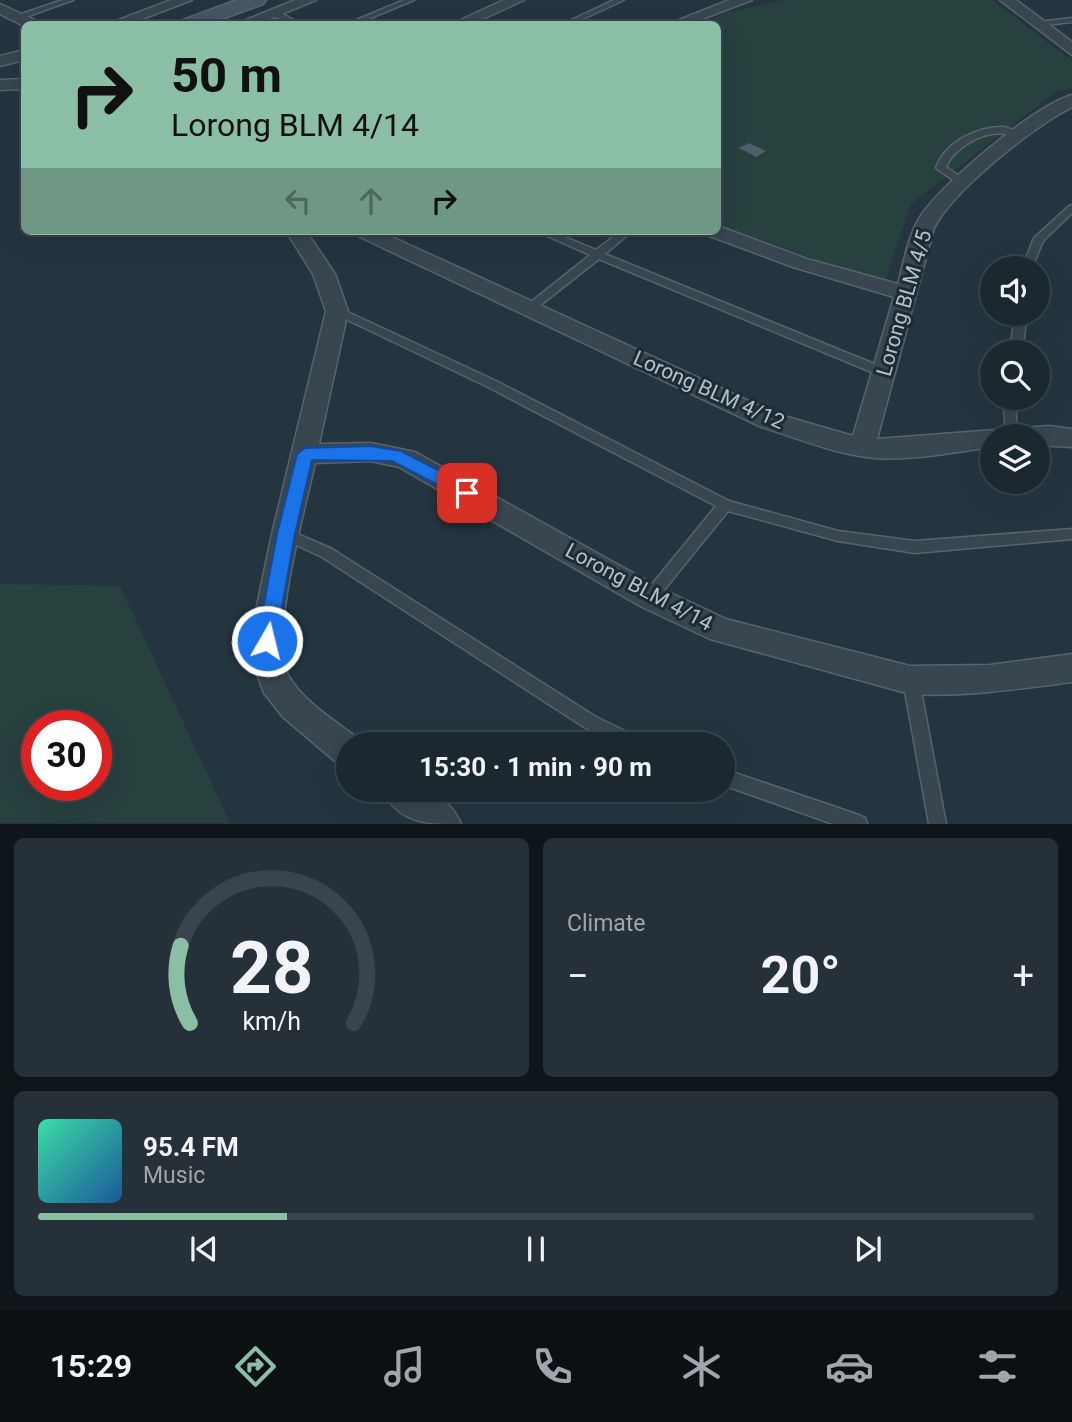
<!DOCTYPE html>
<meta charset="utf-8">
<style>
:root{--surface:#1c2830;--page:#253038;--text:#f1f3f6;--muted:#a0a6ab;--line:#3a444c;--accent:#8abfa5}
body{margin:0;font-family:Roboto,sans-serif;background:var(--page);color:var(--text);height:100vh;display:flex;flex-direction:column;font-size:26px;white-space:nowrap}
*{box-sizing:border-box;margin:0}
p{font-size:23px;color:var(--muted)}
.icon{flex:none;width:38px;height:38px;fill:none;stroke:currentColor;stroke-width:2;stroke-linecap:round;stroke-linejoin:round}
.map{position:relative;height:824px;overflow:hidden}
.sheet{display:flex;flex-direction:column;gap:14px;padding:14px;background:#0f161a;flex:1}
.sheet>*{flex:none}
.hud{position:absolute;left:21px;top:21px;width:700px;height:214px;border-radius:10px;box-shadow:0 7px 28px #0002,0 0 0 2px var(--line);background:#8abfa5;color:#111;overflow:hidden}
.fabs{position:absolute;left:980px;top:256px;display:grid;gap:14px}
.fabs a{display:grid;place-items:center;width:70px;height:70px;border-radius:50%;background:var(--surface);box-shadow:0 7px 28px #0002,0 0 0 2px var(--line);font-size:35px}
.speed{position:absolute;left:21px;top:710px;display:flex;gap:14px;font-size:35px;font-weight:700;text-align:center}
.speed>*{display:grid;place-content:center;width:91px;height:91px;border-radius:50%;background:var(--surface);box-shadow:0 7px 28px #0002,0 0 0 2px var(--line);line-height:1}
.speed .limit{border:10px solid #d22;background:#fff;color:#111}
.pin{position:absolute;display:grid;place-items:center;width:60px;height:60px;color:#fff;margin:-30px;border-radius:14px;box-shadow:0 4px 10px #0006}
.me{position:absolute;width:77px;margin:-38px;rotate:8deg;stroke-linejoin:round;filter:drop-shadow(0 0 5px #0008)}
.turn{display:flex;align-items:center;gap:24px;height:147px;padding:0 35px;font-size:32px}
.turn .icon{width:91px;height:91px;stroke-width:2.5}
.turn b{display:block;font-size:49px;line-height:60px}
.lanes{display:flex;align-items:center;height:66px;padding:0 35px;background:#0003;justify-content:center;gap:35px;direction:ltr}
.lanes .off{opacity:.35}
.big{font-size:52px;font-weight:700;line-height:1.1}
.sheet .card{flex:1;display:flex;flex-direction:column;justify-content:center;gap:10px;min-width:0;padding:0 24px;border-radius:10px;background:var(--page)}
.sheet .dial{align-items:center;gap:0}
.dial svg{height:182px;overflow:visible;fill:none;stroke:var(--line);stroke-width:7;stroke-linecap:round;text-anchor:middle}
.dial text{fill:var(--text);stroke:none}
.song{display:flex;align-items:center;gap:21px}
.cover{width:84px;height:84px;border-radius:10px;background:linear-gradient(135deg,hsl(160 70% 55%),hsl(210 70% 35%))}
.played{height:7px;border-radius:4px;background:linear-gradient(90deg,var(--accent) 25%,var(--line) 25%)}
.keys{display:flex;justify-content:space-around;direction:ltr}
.heat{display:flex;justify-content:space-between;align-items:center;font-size:38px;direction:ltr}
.sheet .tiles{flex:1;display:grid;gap:14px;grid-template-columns:1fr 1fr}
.card:last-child{grid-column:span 2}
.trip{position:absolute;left:336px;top:732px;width:399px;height:70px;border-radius:35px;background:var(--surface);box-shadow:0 7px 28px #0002,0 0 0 2px var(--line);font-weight:700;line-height:70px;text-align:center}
.menu{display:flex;height:112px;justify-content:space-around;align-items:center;background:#0b1013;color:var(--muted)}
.menu .icon{width:49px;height:49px}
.menu .selected{color:var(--accent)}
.menu b{font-size:32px;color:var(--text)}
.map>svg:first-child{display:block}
</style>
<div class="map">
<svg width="1072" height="824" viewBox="0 0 1072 824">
<rect width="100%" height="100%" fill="#253540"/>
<g fill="#27413f" fill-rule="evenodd">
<path d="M783,0H992L1072,61V88L1057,91L911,204L886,279L832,266L718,224V24H702L725,13Z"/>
<path d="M0,584L120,586L230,823H0ZM37,726H96V786H37Z"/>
</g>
<path fill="#4e5f6b" d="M749,143L766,151L756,157L739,148Z"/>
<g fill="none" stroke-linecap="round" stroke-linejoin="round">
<defs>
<g id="lane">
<path d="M62,0H73L20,19L13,17Z"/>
<path d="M404,0H414L356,24H347Z"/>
<path d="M614,0H624L572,24H563Z"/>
<path d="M271,11H277L301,24H292L271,15Z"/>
<path d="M1072,18V22L1038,26L1034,24L1038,22Z"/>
<path d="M1004,127L1026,134L1022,137C997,130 980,133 959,150C953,155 949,159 946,167L966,181V185H960L936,168C945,142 978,126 1004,127Z"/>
<path d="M1072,205V213L1043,241L1032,268H1022L1034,238L1069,206Z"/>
<path d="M536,231H550L596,250L621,231H632L605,254L889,370L891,373L889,376H881L599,259L534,310H526L524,308L526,306L590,255Z"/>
<path d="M337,307L496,381L729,501L838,531L915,541L1072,529V539L915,553L838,541L728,511L655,601L650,603L645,601L643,597L645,593L716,506L488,387L333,313L331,311Z"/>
<path d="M1015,313H1027L1022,352H1010Z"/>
<path d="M1003,397H1015L1017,436H1007L1006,434Z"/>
<path d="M286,529L332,549L596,717L641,739L643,744H618L584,727L322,557L281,538L279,534L281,530Z"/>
<path d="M911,673L916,675L919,680L946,824H929L903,680L906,675Z"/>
<path d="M723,769L859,815L865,818L867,824H833L723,785Z"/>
</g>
<g id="street">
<path d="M171,0H192L129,24H108Z"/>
<path d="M295,0H316L257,24H236Z"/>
<path d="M504,0H524L472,24H452Z"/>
<path d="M729,0H752L689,24H669Z"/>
<path d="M1000,0H1016L1072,42V55Z"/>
<path d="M0,4L37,21L40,24L24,26L0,14Z"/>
<path d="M24,50V60L0,66V56Z"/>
<path d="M24,79V89L0,90V80Z"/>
<path d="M1072,95V107C1033,127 953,190 934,228L877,439L1049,426L1072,429V447L1038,445V436H992V447C953,452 913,461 874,458C835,454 796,438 759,426L360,237L357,233L379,231L777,414L853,436L894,297L793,267L707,235L704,231H718V226L721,227L807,259L898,284C904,262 908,236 920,217C940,185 1036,104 1072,95Z"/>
<path d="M286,231H306L335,274L348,311L319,444L371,443L415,452L660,588L726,619L910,666L990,665L1072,654V682C1018,689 965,697 910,694L710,639L640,606L399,467L371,461L315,463C306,505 268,641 288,675C303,702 336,721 360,740L361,744H348V766L336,762L283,717L264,693L251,658L253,625L272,534L326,311L313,274Z"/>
<path d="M382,789C415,789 446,788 461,824C427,824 398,824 382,789Z"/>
</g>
<path id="secondary" d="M237,0H266L263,4L208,24H180L183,20Z"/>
</defs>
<use href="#lane" stroke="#57646d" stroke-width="3"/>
<use href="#street" stroke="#57646d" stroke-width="3"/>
<use href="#secondary" stroke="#57646d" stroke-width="3"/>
<use href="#lane" fill="#394650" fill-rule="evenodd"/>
<use href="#street" fill="#394650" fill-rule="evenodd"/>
<use href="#secondary" fill="#475663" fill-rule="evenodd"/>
</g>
<path fill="#1a73e8" stroke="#114b97" stroke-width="2" d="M371,446L401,451L473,488L476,493L467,499L461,497L392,461L312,460L295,534L276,641L274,647L267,650L260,647L257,641L277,534L297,454L305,448Z"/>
<g text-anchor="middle" stroke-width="6" stroke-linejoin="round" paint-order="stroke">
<g font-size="21" fill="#b5c1ca" stroke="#1e2b35">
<text transform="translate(904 303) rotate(-74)" y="7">Lorong BLM 4/5</text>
<text transform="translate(709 390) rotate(24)" y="7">Lorong BLM 4/12</text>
<text transform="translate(639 587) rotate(28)" y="7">Lorong BLM 4/14</text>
</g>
</g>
</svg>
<div class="fabs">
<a><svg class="icon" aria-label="sound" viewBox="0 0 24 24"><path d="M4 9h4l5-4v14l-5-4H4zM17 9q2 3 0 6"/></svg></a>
<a><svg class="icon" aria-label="search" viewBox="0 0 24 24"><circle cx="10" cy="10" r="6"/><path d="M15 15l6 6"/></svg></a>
<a><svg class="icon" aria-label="layers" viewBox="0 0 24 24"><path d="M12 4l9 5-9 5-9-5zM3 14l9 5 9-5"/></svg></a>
</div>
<div class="speed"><div class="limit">30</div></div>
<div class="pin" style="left:467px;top:493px;background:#d93025"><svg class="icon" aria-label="arrive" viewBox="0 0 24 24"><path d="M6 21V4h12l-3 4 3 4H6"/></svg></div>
<svg class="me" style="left:267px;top:641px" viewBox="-20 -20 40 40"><circle r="17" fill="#1a73e8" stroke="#fff" stroke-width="3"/><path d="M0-11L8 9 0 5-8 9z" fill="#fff"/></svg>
<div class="trip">15:30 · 1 min · 90 m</div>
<div class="hud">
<div class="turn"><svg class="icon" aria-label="right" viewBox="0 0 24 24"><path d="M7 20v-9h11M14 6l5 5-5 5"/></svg><div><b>50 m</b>Lorong BLM 4/14</div></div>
<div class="lanes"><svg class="icon off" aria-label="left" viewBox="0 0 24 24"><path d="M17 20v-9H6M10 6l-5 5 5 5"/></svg><svg class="icon off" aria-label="ahead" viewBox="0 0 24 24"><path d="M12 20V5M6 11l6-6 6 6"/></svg><svg class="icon" aria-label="right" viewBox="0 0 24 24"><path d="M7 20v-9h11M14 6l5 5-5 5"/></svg></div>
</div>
</div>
<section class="sheet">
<div class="tiles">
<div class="card dial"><svg viewBox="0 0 100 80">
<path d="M14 69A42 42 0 1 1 86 69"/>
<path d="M14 69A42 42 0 0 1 10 35" stroke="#8abfa5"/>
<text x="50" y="56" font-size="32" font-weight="700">28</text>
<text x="50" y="72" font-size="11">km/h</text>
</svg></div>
<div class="card"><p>Climate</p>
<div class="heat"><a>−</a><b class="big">20°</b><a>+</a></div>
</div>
<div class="card">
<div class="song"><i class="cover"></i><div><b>95.4 FM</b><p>Music</p></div></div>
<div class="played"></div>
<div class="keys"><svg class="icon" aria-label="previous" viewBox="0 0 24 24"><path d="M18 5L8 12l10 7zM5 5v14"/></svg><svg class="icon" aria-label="pause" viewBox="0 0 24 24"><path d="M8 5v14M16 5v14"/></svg><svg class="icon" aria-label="next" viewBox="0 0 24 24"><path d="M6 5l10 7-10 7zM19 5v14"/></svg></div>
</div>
</div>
</section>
<nav class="menu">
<b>15:29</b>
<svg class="icon selected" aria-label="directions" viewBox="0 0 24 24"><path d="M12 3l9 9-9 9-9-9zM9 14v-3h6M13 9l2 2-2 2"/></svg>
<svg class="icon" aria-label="music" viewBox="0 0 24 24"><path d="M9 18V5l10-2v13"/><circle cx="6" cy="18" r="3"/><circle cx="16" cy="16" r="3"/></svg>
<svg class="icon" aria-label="phone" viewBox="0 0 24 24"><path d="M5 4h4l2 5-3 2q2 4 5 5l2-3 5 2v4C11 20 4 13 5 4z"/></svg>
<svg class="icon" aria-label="climate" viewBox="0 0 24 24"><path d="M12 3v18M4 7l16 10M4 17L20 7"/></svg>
<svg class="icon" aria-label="car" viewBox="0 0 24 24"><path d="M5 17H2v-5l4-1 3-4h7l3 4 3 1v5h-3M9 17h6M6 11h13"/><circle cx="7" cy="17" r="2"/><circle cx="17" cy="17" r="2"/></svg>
<svg class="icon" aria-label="filters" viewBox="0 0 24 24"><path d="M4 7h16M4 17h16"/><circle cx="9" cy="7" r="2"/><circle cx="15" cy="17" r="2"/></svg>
</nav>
